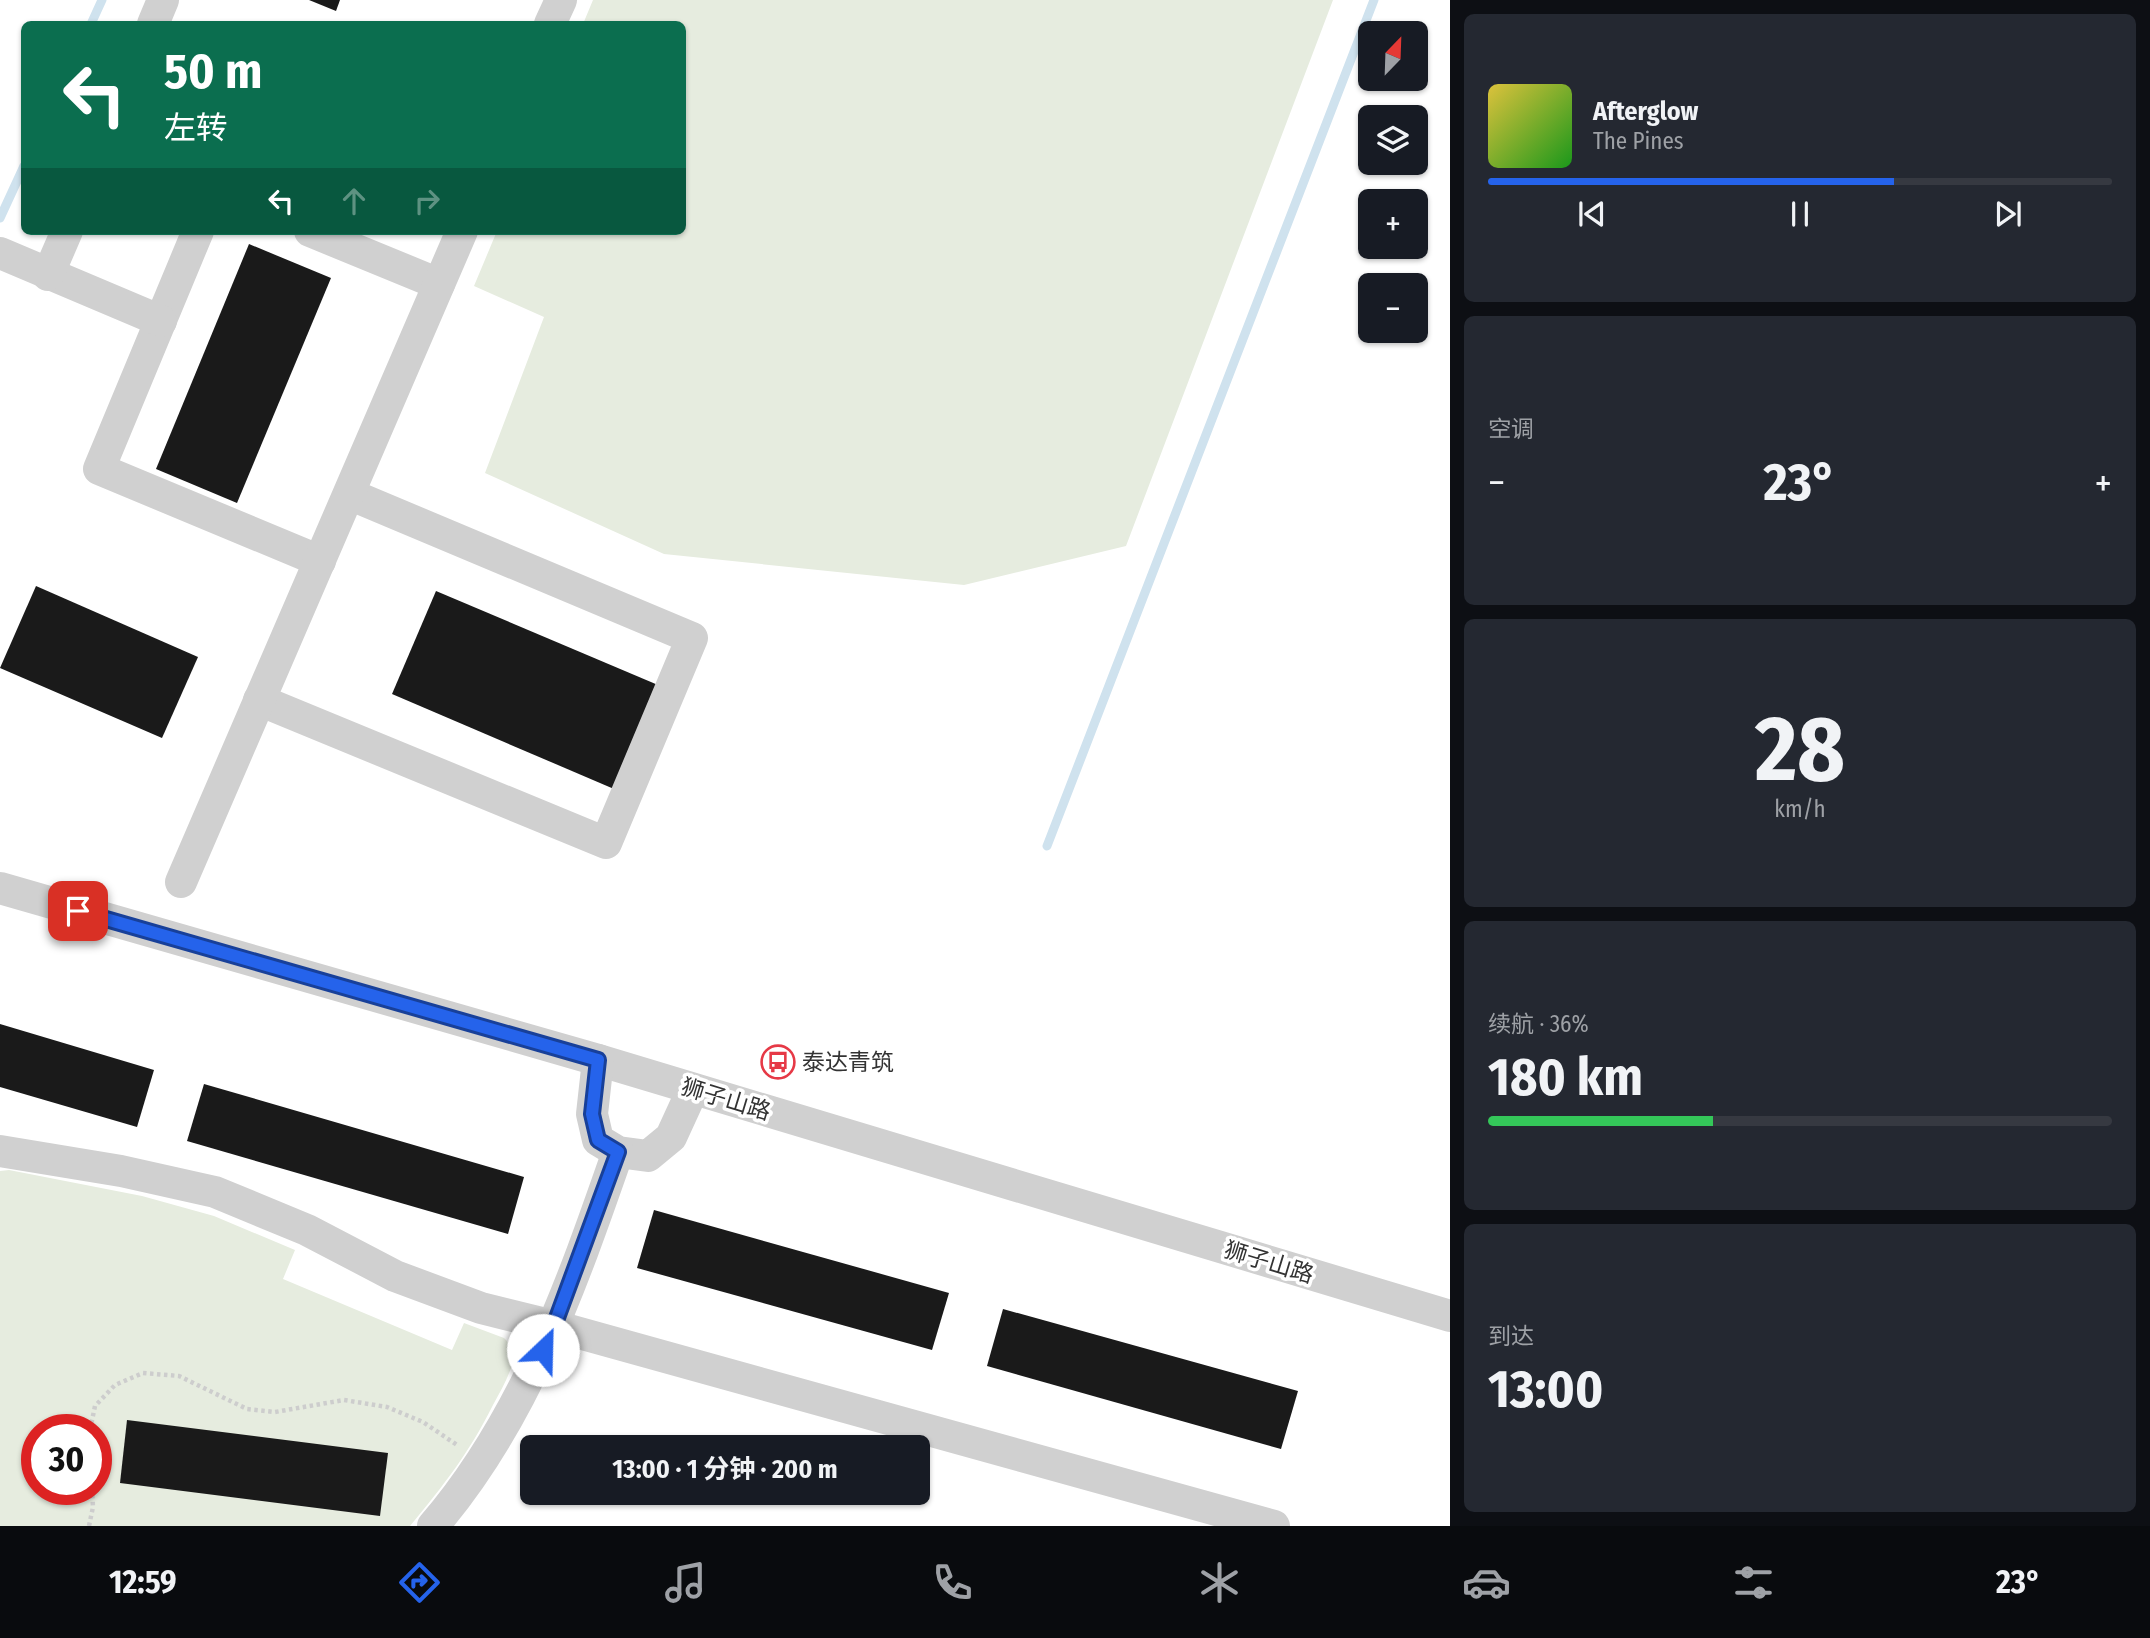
<!DOCTYPE html>
<html lang="zh">
<meta charset="utf-8">
<style>
:root{--surface:#171b24;--page:#242831;--text:#f1f3f6;--muted:#9ea1a6;--line:#363941;--accent:#2563eb}
body{margin:0;font-family:"Fira Sans Condensed","Noto Sans SC",sans-serif;background:var(--page);color:var(--text);height:100vh;display:flex;flex-direction:column;font-size:26px;white-space:nowrap}
*{box-sizing:border-box;margin:0}
p{font-size:23px;color:var(--muted)}
.icon{flex:none;width:38px;height:38px;fill:none;stroke:currentColor;stroke-width:2;stroke-linecap:round;stroke-linejoin:round}
.map{position:relative;flex:1;overflow:hidden}
.panel{display:flex;flex-direction:column;gap:14px;padding:14px;background:#0d0f14;width:700px}
.panel>*{flex:none}
.banner{position:absolute;left:21px;top:21px;width:665px;height:214px;border-radius:10px;box-shadow:0 2px 5px #0004;background:#0b6e4f;color:#fff;overflow:hidden}
.needle{width:46px;rotate:23deg}
.buttons{position:absolute;left:1358px;top:21px;display:grid;gap:14px}
.buttons a{display:grid;place-items:center;width:70px;height:70px;border-radius:10px;background:var(--surface);box-shadow:0 2px 5px #0004;font-size:35px}
.speed{position:absolute;left:21px;top:1414px;display:flex;gap:14px;font-size:35px;font-weight:700;text-align:center}
.speed>*{display:grid;place-content:center;width:91px;height:91px;border-radius:50%;background:var(--surface);box-shadow:0 2px 5px #0004;line-height:1}
.speed .limit{border:10px solid #d22;background:#fff;color:#111}
.pin{position:absolute;display:grid;place-items:center;width:60px;height:60px;color:#fff;margin:-30px;border-radius:14px;box-shadow:0 4px 10px #0006}
.me{position:absolute;width:77px;margin:-38px;rotate:24deg;stroke-linejoin:round;filter:drop-shadow(0 0 5px #0008)}
.turn{display:flex;align-items:center;gap:24px;height:147px;padding:0 28px;font-size:32px}
.turn .icon{width:91px;height:91px;stroke-width:2.5}
.turn b{display:block;font-size:49px;line-height:60px}
.lanes{display:flex;align-items:center;height:66px;padding:0 28px;background:#0003;justify-content:center;gap:35px;direction:ltr}
.lanes .off{opacity:.35}
.big{font-size:52px;font-weight:700;line-height:1.1}
.panel .widget{flex:1;display:flex;flex-direction:column;justify-content:center;gap:10px;min-width:0;padding:0 24px;border-radius:10px;background:var(--page)}
.panel .dial{align-items:center;gap:0}
.dial b{font-size:91px;line-height:1}
.song{display:flex;align-items:center;gap:21px}
.cover{width:84px;height:84px;border-radius:10px;background:linear-gradient(135deg,hsl(50 70% 55%),hsl(120 70% 35%))}
.played{height:7px;border-radius:4px;background:linear-gradient(90deg,var(--accent) 65%,var(--line) 65%)}
.keys{display:flex;justify-content:space-around;direction:ltr}
.heat{display:flex;justify-content:space-between;align-items:center;font-size:38px;direction:ltr}
.charge{height:10px;border-radius:5px;background:linear-gradient(90deg,#34c759 36%,var(--line) 0)}
.trip{position:absolute;left:520px;top:1435px;width:410px;height:70px;border-radius:10px;background:var(--surface);box-shadow:0 2px 5px #0004;font-weight:700;line-height:70px;text-align:center}
.tabs{display:flex;height:112px;justify-content:space-around;align-items:center;background:#090b0e;color:var(--muted)}
.tabs .icon{width:49px;height:49px}
.tabs .active{color:var(--accent)}
.tabs b{font-size:32px;color:var(--text)}
main{display:flex;flex:1;min-height:0}
.map>svg:first-child{display:block}
</style>
<main>
<div class="map">
<svg width="1450" height="1526" viewBox="0 0 1450 1526">
<rect width="100%" height="100%" fill="#fff"/>
<g fill="#e6ecdf" fill-rule="evenodd">
<path d="M593,0H1333L1126,546L964,585L664,554L485,473L544,317L474,286L497,231H682V24H583Z"/>
<path d="M9,1170L142,1196L214,1216L295,1250L283,1279L452,1350L464,1323L504,1338L516,1350C512,1371 503,1387 493,1405C469,1453 444,1485 410,1526H0V1171ZM37,1430H96V1489H37Z"/>
</g>
<g fill="none" stroke-linecap="round" stroke-linejoin="round">
<g stroke="#cfe2ee" stroke-width="9">
<path d="M91,24L102,0"/>
<path d="M0,218L24,166"/>
<path d="M1047,846L1374,0"/>
</g>
</g>
<g fill="#1a1a1a">
<path d="M309,0H340L336,11Z"/>
<path d="M249,244L331,278L237,503L156,469Z"/>
<path d="M36,586L198,657L162,738L0,668Z"/>
<path d="M436,591L658,685L614,789L392,694Z"/>
<path d="M0,1024L154,1070L137,1127L0,1087Z"/>
<path d="M204,1084L524,1177L508,1234L187,1141Z"/>
<path d="M654,1210L949,1293L932,1350L637,1268Z"/>
<path d="M1003,1309L1298,1391L1281,1449L987,1366Z"/>
<path d="M127,1420L388,1453L380,1516L120,1483Z"/>
</g>
<g fill="none" stroke-linecap="round" stroke-linejoin="round">
<g stroke="#cdcdcd" stroke-width="4.5" stroke-dasharray="3.5 3.5" stroke-linecap="butt">
<path d="M90,1430L95,1406L115,1385L143,1373L179,1376L247,1409L275,1412L344,1400L387,1407L423,1422L457,1445"/>
<path d="M89,1526L93,1507L92,1489"/>
</g>
<g stroke="#d0d0d0" stroke-width="32">
<path d="M153,24L163,0"/>
<path d="M550,24L561,0"/>
<path d="M198,231L99,469L320,561"/>
<path d="M310,231L439,284"/>
<path d="M0,253L161,321"/>
<path d="M48,275L67,231"/>
<path d="M259,700L606,843L692,638L349,494"/>
<path d="M181,882L462,231"/>
<path d="M0,888L598,1060L1450,1316"/>
<path d="M598,1060L592,1114L598,1140L618,1152L648,1156L671,1137L693,1089"/>
<path d="M0,1151L121,1171L215,1192L307,1230L395,1276L481,1308L554,1326L1274,1526"/>
<path d="M433,1526C525,1419 572,1284 618,1152"/>
</g>
</g>
<g fill="none" stroke-linecap="round" stroke-linejoin="round">
<defs>
<path id="route" d="M78,911L598,1060L592,1114L598,1140L618,1152L554,1326L543,1350"/>
</defs>
<use href="#route" stroke="#184099" stroke-width="18"/>
<use href="#route" stroke="#2563eb" stroke-width="12"/>
</g>
<defs>
<symbol id="bus-ring" viewBox="-11 -11 22 22"><circle r="9.5" fill="#fff" stroke="#e63946" stroke-width="1.5"/><path d="M-5-6H5V4H4V6H2V4H-2V6H-4V4H-5ZM-3.5-4V0h7V-4ZM-3.5 1.2v1.5H-2V1.2ZM2 1.2v1.5H3.5V1.2Z" fill="#e63946"/></symbol>
</defs>
<g fill-rule="evenodd">
<use href="#bus-ring" x="759" y="1043" width="38" height="38"/>
</g>
<g text-anchor="middle" stroke-width="7" stroke-linejoin="round" paint-order="stroke">
<g font-size="23" fill="#333" stroke="#fff" text-anchor="start">
<text x="802" y="1070">泰达青筑</text>
</g>
<g font-size="23" fill="#333" stroke="#fff">
<text transform="translate(726 1099) rotate(17)" y="8">狮子山路</text>
<text transform="translate(1269 1262) rotate(17)" y="8">狮子山路</text>
</g>
</g>
</svg>
<div class="buttons">
<a><svg class="needle" viewBox="-14 -14 28 28"><path d="M0-13l5 13h-10z" fill="#e53935"/><path d="M0 13l5-13h-10z" fill="#9ea1a6"/></svg></a>
<a><svg class="icon" aria-label="layers" viewBox="0 0 24 24"><path d="M12 4l9 5-9 5-9-5zM3 14l9 5 9-5"/></svg></a>
<a>+</a>
<a>−</a>
</div>
<div class="speed"><div class="limit">30</div></div>
<div class="pin" style="left:78px;top:911px;background:#d93025"><svg class="icon" aria-label="arrive" viewBox="0 0 24 24"><path d="M6 21V4h12l-3 4 3 4H6"/></svg></div>
<svg class="me" style="left:543px;top:1350px" viewBox="-20 -20 40 40"><circle r="19" fill="#fff"/><path d="M0-13L10 11 0 6-10 11z" fill="#2563eb"/></svg>
<div class="trip">13:00 · 1 分钟 · 200 m</div>
<div class="banner">
<div class="turn"><svg class="icon" aria-label="left" viewBox="0 0 24 24"><path d="M17 20v-9H6M10 6l-5 5 5 5"/></svg><div><b>50 m</b>左转</div></div>
<div class="lanes"><svg class="icon" aria-label="left" viewBox="0 0 24 24"><path d="M17 20v-9H6M10 6l-5 5 5 5"/></svg><svg class="icon off" aria-label="ahead" viewBox="0 0 24 24"><path d="M12 20V5M6 11l6-6 6 6"/></svg><svg class="icon off" aria-label="right" viewBox="0 0 24 24"><path d="M7 20v-9h11M14 6l5 5-5 5"/></svg></div>
</div>
</div>
<section class="panel">
<div class="widget">
<div class="song"><i class="cover"></i><div><b>Afterglow</b><p>The Pines</p></div></div>
<div class="played"></div>
<div class="keys"><svg class="icon" aria-label="previous" viewBox="0 0 24 24"><path d="M18 5L8 12l10 7zM5 5v14"/></svg><svg class="icon" aria-label="pause" viewBox="0 0 24 24"><path d="M8 5v14M16 5v14"/></svg><svg class="icon" aria-label="next" viewBox="0 0 24 24"><path d="M6 5l10 7-10 7zM19 5v14"/></svg></div>
</div>
<div class="widget"><p>空调</p>
<div class="heat"><a>−</a><b class="big">23°</b><a>+</a></div>
</div>
<div class="widget dial"><b>28</b><p>km/h</p></div>
<div class="widget"><p>续航 · 36%</p><b class="big">180 km</b><div class="charge"></div></div>
<div class="widget"><p>到达</p><b class="big">13:00</b></div>
</section>
</main>
<nav class="tabs">
<b>12:59</b>
<svg class="icon active" aria-label="directions" viewBox="0 0 24 24"><path d="M12 3l9 9-9 9-9-9zM9 14v-3h6M13 9l2 2-2 2"/></svg>
<svg class="icon" aria-label="music" viewBox="0 0 24 24"><path d="M9 18V5l10-2v13"/><circle cx="6" cy="18" r="3"/><circle cx="16" cy="16" r="3"/></svg>
<svg class="icon" aria-label="phone" viewBox="0 0 24 24"><path d="M5 4h4l2 5-3 2q2 4 5 5l2-3 5 2v4C11 20 4 13 5 4z"/></svg>
<svg class="icon" aria-label="climate" viewBox="0 0 24 24"><path d="M12 3v18M4 7l16 10M4 17L20 7"/></svg>
<svg class="icon" aria-label="car" viewBox="0 0 24 24"><path d="M5 17H2v-5l4-1 3-4h7l3 4 3 1v5h-3M9 17h6M6 11h13"/><circle cx="7" cy="17" r="2"/><circle cx="17" cy="17" r="2"/></svg>
<svg class="icon" aria-label="filters" viewBox="0 0 24 24"><path d="M4 7h16M4 17h16"/><circle cx="9" cy="7" r="2"/><circle cx="15" cy="17" r="2"/></svg>
<b>23°</b>
</nav>
